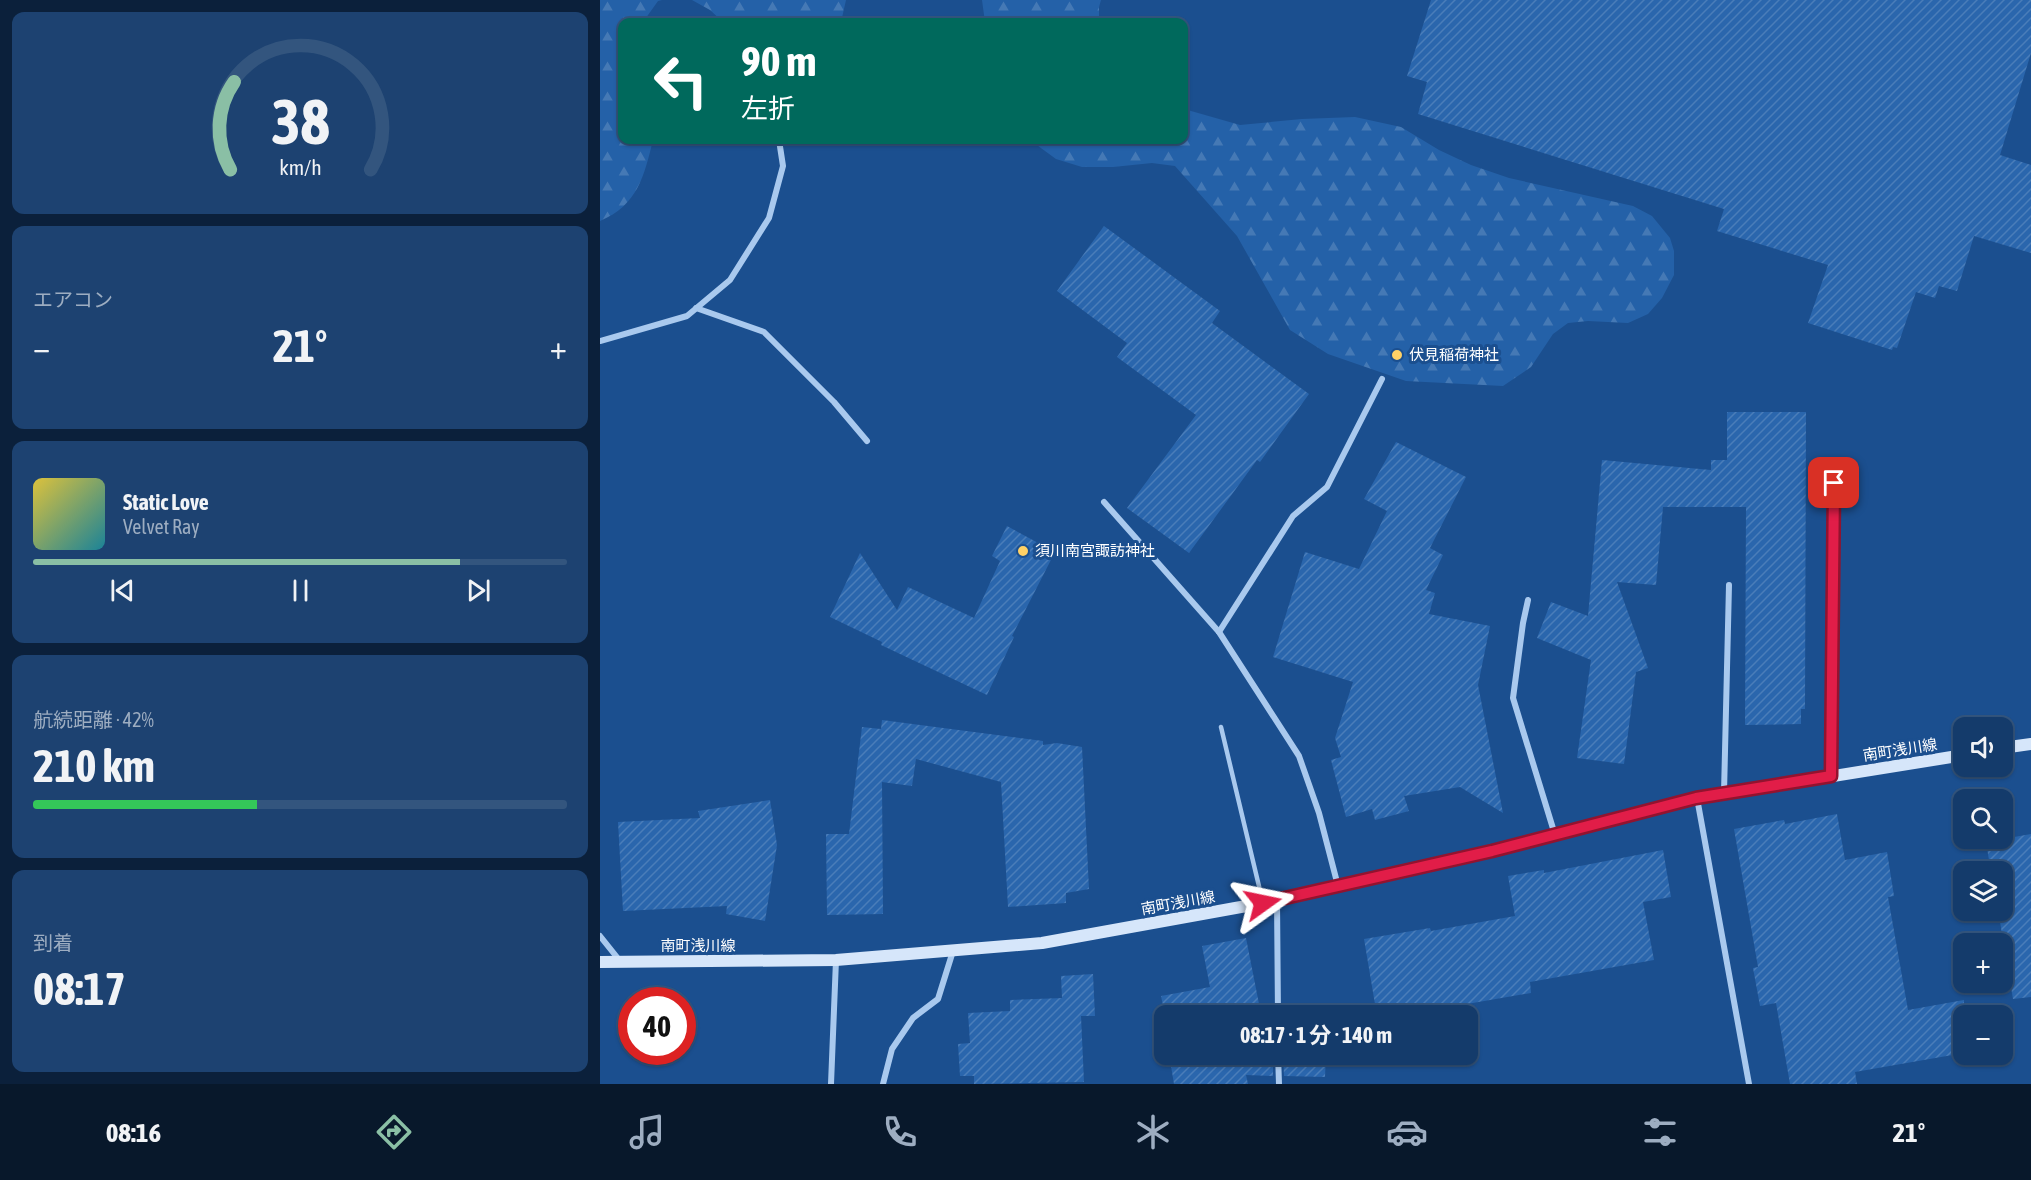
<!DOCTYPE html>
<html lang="ja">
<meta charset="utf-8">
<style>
:root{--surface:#143b6b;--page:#1d4271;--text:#f1f3f6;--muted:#9dadc1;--line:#33557e;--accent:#8abfa5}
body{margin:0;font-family:"Asap Condensed","Noto Sans JP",sans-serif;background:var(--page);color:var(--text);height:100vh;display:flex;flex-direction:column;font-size:22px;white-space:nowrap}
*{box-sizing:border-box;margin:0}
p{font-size:20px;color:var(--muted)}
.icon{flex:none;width:33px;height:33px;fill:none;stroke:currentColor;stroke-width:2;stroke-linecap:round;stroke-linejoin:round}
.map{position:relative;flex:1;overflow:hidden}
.panel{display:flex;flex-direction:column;gap:12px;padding:12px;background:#0b203b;width:600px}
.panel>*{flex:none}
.banner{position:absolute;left:18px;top:18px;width:570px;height:126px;border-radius:12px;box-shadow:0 2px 4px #0004,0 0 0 2px var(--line);background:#00695c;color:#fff;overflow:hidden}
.fabs{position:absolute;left:1353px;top:717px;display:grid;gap:12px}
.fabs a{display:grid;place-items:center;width:60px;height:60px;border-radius:12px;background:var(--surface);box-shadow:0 2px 4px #0004,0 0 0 2px var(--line);font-size:30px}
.speed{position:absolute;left:18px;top:987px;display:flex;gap:12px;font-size:30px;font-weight:700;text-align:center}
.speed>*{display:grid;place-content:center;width:78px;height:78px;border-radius:50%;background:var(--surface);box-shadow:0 2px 4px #0004,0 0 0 2px var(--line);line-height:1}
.speed .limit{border:9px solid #d22;background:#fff;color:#111}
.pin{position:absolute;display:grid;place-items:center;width:51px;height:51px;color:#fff;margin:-26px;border-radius:12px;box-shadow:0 3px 9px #0006}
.me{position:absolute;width:66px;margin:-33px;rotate:78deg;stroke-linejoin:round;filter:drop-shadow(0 0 4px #0008)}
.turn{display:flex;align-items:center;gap:21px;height:126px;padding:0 24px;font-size:27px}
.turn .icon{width:78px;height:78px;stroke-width:2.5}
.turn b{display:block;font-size:42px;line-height:51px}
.big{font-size:45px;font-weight:700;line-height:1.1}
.panel .tile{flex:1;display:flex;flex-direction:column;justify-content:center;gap:9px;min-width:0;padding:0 21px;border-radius:12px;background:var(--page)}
.panel .dial{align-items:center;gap:0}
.dial svg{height:156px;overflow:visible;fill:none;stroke:var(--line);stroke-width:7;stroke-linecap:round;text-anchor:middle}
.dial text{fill:var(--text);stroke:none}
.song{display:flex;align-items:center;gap:18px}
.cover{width:72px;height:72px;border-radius:9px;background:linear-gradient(135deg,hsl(50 70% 55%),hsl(190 70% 35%))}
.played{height:6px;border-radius:3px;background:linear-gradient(90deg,var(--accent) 80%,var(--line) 80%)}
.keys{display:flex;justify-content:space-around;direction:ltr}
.heat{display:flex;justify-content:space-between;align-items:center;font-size:33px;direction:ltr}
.charge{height:9px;border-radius:4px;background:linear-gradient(90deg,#34c759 42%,var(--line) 0)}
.trip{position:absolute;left:554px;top:1005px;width:324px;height:60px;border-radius:12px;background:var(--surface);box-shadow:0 2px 4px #0004,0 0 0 2px var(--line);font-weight:700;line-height:60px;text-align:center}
.tab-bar{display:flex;height:96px;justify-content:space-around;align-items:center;background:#08182b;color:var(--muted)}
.tab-bar .icon{width:42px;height:42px}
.tab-bar .active{color:var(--accent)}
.tab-bar b{font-size:27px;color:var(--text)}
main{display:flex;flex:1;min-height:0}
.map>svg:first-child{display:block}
</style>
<main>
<section class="panel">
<div class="tile dial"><svg viewBox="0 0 100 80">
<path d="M14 69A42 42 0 1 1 86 69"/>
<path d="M14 69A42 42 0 0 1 16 24" stroke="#8abfa5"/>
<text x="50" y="56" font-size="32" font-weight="700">38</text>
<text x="50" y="72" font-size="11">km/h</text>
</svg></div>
<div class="tile"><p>エアコン</p>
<div class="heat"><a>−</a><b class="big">21°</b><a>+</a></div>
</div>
<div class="tile">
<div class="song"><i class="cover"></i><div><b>Static Love</b><p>Velvet Ray</p></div></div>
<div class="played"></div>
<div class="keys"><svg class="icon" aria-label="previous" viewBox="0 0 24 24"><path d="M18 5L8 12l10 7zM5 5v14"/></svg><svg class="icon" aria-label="pause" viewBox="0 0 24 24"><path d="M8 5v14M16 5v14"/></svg><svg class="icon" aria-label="next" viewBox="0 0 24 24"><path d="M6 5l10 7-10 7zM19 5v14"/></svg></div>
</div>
<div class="tile"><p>航続距離 · 42%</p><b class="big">210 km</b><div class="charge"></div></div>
<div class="tile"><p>到着</p><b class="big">08:17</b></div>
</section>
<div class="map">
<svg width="1431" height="1084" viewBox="0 0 1431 1084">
<defs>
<pattern id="forest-firs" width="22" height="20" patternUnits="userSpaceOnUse" patternTransform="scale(1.5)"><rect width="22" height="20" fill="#2461a8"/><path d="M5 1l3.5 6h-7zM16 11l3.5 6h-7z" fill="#4579b5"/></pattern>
<pattern id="building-hatch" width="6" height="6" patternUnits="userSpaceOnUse" patternTransform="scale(1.5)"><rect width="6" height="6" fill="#2a66ad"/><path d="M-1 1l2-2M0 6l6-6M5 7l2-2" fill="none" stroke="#4a7db9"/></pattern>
</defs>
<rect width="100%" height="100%" fill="#1b4f8f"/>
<g fill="url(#forest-firs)">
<path d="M0,0H62L58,1L43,22H22V140H53C44,176 38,205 0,221Z"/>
<path d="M92,0H246L241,22H123L110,10Z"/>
<path d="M382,0H501L499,7V22H385Z"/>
<path d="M584,109L640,125L702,119L755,117L801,127L839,150L871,165L909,178L1033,206L1052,216L1070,238L1074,251V275L1062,298L1048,314L1028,323L988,321L968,323L953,334L931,367L903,386L806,381L728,354L690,330L637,236L575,166L552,163L513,167H482L456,159L430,140H584Z"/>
</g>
<g fill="url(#building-hatch)">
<path d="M831,0H1431V53L1400,155L1431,165V253L1374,236L1357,291L1339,286L1335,298L1316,292L1297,348L1293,347L1292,350L1208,323L1228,265L1117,231L1124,209L818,114L827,82L807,76Z"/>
<path d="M504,226L620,311L612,323L709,394L660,462L657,460L589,553L527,508L596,415L517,357L527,343L457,291Z"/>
<path d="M1127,412H1206L1205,709H1201V724L1145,725L1146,507H1063L1056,585L1017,582L1048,668L1036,672L1024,764L977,758L991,660L937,638L951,602L988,616L1002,460L1111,470V460H1127Z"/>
<path d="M796,442L866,477L830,548L843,555L826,590L835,593L829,614L890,626L878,685L903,813L860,787L804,796L809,811L775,820L772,809L746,817L731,760L741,757L735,738L753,682L673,657L705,552L759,569L787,511L764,499Z"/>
<path d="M407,526L455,552L412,636L414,637L387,695L281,645L282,642L230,617L260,553L297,610L308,587L374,618L400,561L392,556Z"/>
<path d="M282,720L443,741V745L457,743L482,747L489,889L466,893V903L408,907L401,782L316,759L312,786L282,782L283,914L227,915L226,834H249L262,727L281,729Z"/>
<path d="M170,800L177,845L165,921L126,914L127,906L23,911L18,822L100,818L98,811Z"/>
<path d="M1237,814L1245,860L1287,852L1294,896L1288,897L1308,1010L1364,1000V1053L1255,1072L1257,1084H1190L1176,1003L1160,1006L1153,968L1158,967L1134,829L1184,820L1185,824Z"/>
<path d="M1431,834V997L1413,999L1398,910H1402V872H1391L1386,842Z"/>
<path d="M1063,850L1071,897L1043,902L1054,960L930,982L931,993L844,1008L845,1016H777L764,939L830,928L831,931L915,916L908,876L944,870V873Z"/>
<path d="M646,938L659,1004H673V1016H564V1053H561L555,1017L565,1015L561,996L610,987L602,946Z"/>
<path d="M493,974L495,1016H481L484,1082L374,1084V1076H360L358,1044L370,1043L368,1013L410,1011V1000L462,998L461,976Z"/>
<path d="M683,1004H727L726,1016H683Z"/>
<path d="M569,1054H673V1076L646,1075L648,1084H574Z"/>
<path d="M683,1054H726L725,1077L684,1076Z"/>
<path d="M784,1054H831V1056L786,1064Z"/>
</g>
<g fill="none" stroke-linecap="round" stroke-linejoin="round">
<path stroke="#a9c9ee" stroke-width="4.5" d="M621,727L663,903"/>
<g stroke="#a9c9ee" stroke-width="6">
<path d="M96,308L164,332L234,402L267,441"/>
<path d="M0,341L87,316L130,280L169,218L183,166L179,140"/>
<path d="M504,502L619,632L699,756L719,813L738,886"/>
<path d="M928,600L923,623L913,698L955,835"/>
<path d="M619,632L693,516L727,487L782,379"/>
<path d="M1231,776L1234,483"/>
<path d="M1124,793L1129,585"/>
<path d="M1097,798L1149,1084"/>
<path d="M677,900L678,1016"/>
<path d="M0,936L20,961"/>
<path d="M678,1054L679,1084"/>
<path d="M231,1084L236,960"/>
<path d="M283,1084L292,1049L313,1018L338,999L353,951"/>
</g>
<g stroke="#d6e6fa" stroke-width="12">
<path d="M1402,748L1431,744"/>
<path d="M0,962L236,960L442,943L663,903L738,886L892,851L1097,798L1364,755"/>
</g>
</g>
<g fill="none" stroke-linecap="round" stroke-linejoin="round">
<defs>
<path id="route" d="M663,903L892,851L1096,798L1231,776L1234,483"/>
</defs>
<use href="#route" stroke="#92132f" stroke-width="15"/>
<use href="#route" stroke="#e11d48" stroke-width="10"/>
</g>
<g fill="#ffd166" stroke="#1b4f8f" stroke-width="2">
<circle cx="797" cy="355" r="6"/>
<circle cx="423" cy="551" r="6"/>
</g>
<g text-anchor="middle" stroke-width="6" stroke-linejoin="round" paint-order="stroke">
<g font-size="15" fill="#fff" stroke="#1b4f8f" text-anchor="start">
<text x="809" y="360">伏見稲荷神社</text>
<text x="435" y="556">須川南宮諏訪神社</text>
</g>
<g font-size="15" fill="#fff" stroke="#1b4f8f">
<text transform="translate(1300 750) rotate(-9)" y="5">南町浅川線</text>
<text transform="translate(578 903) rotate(-10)" y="5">南町浅川線</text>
<text x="98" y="951">南町浅川線</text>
</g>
</g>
</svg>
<div class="fabs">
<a><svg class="icon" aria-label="sound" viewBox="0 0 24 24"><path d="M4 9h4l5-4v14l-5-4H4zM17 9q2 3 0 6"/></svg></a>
<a><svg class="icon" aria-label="search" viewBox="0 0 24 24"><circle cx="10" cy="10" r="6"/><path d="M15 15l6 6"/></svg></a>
<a><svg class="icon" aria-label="layers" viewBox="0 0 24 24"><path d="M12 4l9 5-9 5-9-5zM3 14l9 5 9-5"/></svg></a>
<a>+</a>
<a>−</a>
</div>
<div class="speed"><div class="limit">40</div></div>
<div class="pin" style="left:1234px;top:483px;background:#d93025"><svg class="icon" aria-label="arrive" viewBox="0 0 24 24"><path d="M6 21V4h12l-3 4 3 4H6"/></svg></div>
<svg class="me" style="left:663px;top:903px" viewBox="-20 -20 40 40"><path d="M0-17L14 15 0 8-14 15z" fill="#e11d48" stroke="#fff" stroke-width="4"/></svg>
<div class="trip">08:17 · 1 分 · 140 m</div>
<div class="banner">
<div class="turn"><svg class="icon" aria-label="left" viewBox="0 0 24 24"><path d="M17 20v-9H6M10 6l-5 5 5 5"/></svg><div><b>90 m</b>左折</div></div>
</div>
</div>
</main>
<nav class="tab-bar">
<b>08:16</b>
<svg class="icon active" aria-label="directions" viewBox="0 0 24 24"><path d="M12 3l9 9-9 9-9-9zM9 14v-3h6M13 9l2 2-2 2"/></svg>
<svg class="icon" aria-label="music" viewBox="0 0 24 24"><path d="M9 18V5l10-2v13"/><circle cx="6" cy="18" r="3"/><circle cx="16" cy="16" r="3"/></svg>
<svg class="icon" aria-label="phone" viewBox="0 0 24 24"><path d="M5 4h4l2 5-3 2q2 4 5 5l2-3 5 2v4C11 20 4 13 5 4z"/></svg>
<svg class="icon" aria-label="climate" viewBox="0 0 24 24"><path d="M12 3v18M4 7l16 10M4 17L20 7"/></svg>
<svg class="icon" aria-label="car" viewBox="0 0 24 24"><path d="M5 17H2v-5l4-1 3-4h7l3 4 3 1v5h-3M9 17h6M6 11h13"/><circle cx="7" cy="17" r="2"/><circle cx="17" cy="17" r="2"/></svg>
<svg class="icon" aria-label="filters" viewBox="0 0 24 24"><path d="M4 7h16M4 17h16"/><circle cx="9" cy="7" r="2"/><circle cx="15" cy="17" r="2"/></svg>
<b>21°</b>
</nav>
